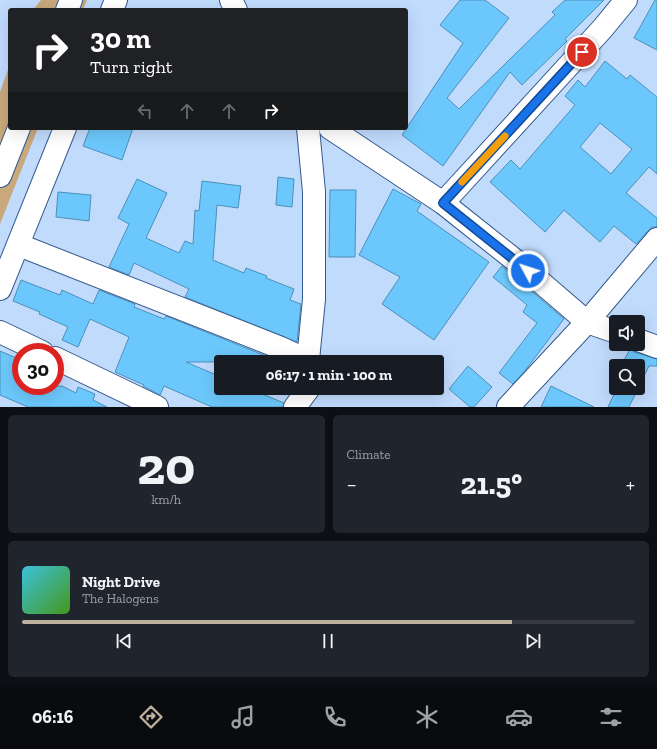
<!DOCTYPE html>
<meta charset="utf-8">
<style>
:root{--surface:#171b24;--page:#20242c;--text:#f1f3f6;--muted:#9ea1a6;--line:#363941;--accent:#bdb09e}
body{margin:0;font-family:"Zilla Slab",serif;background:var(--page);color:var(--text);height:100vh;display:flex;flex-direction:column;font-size:15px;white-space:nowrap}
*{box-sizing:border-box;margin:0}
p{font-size:13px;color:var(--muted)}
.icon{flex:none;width:22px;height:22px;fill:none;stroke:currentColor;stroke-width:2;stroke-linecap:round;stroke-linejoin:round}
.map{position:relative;height:407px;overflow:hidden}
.sheet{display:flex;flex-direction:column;gap:8px;padding:8px;background:#0d0f14;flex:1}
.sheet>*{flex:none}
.guide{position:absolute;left:8px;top:8px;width:400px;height:122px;border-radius:4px;box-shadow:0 4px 16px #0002;background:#202124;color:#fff;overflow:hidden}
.fabs{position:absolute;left:609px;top:315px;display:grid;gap:8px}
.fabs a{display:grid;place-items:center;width:36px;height:36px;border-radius:4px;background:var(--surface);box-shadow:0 4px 16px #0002;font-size:20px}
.speed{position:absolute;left:12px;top:343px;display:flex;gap:8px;font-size:20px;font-weight:700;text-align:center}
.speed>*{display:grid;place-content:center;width:52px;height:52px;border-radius:50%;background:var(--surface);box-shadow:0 4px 16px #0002;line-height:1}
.speed .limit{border:6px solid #d22;background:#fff;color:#111}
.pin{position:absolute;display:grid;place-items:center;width:34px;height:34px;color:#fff;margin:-17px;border:2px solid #fff;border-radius:50%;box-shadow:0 1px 4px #0007}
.me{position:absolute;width:44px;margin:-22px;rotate:310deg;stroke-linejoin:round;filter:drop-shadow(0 0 3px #0008)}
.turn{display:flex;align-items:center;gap:14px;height:84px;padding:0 16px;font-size:18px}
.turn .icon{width:52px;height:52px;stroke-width:2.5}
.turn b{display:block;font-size:28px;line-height:34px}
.lanes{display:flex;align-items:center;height:38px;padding:0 16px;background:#0003;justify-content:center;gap:20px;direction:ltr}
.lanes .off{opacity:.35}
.big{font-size:30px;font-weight:700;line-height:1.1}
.sheet .widget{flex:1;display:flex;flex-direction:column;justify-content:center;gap:6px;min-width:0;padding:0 14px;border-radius:6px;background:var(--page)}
.sheet .dial{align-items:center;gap:0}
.dial b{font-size:52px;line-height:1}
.song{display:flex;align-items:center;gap:12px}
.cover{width:48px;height:48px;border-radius:6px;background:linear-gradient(135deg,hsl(190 70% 55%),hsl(100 70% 35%))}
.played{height:4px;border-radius:2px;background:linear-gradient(90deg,var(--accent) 80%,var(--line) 80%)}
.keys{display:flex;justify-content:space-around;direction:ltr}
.heat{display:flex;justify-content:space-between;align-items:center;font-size:22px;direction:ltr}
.sheet .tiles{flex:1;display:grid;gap:8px;grid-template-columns:1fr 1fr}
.widget:last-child{grid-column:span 2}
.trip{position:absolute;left:214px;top:355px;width:230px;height:40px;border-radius:4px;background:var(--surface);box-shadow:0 4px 16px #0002;font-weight:700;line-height:40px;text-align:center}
.tab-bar{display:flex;height:64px;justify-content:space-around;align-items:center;background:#090b0e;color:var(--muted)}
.tab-bar .icon{width:28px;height:28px}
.tab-bar .selected{color:var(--accent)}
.tab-bar b{font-size:18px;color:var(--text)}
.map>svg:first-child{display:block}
</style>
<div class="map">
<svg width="657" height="407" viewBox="0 0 657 407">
<rect width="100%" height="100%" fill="#c1dbfd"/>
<g fill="#c8a87c">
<path d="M41,0H87L83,10H33Z"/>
<path d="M10,64V128H38L0,224V92Z"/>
</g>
<g fill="#6cc8fc" stroke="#4b90b8" fill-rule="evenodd">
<path d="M460,0H485L509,18L447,98L459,109L555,15L552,12L565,0H604L565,39L567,41L522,85L510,72L443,166L402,135L463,43L440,25Z"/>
<path d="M655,0H657V50L634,38Z"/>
<path d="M605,61L627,79L630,75L657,97V174L649,167L626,193L657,218V227H652L648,231L636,244L614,226L600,242L564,210L545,232L490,182L511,160L520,169L575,105L565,96L578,80L585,87ZM600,123L632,149L611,174L580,147Z"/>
<path d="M90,128H133L122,160L83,146Z"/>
<path d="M278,177L294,179L292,207L276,205Z"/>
<path d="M137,179L167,193L146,238L179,253L185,241L193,244L195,210L199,211L202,181L241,186L238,208L217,205L213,260L244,273L246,268L267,276L266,278L294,289L290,300L301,304L297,342L185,297L189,289L134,263L129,275L109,267L129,224L118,218Z"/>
<path d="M393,189L421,204L417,211L489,262L434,340L382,304L400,277L359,255Z"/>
<path d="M330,190H356L355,257H329Z"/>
<path d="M58,192L91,195L89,221L56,217Z"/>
<path d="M502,266L564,319L524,372L513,384L499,373L537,323L523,312L527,305L493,277Z"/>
<path d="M21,280L60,295L62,290L93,304L99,290L135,304L134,307L164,319L166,316L281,362H186L221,377V388H248L284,403L283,407H212L164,386L160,395L143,386L144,385L115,372L129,337L90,319L78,347L62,340L68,327L39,314L40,312L13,301Z"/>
<path d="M630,349L634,352L657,359V366H649L629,407H608L617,388H638V366H621Z"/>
<path d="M0,351L21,360V386H62L76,393L78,387L95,394L93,400L107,407H28L0,395Z"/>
<path d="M468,366L492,387L474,407H470L449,389Z"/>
<path d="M551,386L594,407H541Z"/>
</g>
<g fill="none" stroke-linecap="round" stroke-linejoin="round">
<defs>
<g id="minor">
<path d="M231,0L236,10"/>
<path d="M67,10L71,0"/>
<path d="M112,10L116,0"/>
<path d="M308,128L314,192V299L308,360"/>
<path d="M330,128L443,203L516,261L587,322L616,332"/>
<path d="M0,176L19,128"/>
<path d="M443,203L603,28L626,0"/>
<path d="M19,245L281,348L311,362"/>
<path d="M0,289L65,128"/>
<path d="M0,332L42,352"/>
<path d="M638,340L657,347"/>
<path d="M55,358L157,407"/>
<path d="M295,407L309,388"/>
<path d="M508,407L587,322L657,239"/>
</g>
</defs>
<use href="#minor" stroke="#345a8b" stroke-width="24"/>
<use href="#minor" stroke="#fff" stroke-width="22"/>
</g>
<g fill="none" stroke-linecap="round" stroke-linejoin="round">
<defs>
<path id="route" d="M528,271L443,203L582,52"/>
</defs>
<use href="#route" stroke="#114b97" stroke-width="10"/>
<use href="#route" stroke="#1a73e8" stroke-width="7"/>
<path stroke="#f59e0b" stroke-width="7" d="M462,182L505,136"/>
</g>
</svg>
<div class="fabs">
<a><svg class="icon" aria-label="sound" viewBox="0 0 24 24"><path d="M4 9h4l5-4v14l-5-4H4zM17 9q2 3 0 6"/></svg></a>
<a><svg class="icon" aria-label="search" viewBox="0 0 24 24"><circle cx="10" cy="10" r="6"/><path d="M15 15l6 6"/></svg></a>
</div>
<div class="speed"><div class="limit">30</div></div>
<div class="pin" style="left:582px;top:52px;background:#d93025"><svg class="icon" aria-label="arrive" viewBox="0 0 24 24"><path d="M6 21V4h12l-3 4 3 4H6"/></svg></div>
<svg class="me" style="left:528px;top:271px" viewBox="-20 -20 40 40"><circle r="17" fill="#1a73e8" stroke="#fff" stroke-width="3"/><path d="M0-11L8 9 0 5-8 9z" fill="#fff"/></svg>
<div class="trip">06:17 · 1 min · 100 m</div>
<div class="guide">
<div class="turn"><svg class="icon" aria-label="right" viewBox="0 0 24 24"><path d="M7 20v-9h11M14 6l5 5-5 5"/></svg><div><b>30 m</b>Turn right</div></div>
<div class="lanes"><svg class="icon off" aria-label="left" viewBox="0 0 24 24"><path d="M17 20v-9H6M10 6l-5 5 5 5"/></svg><svg class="icon off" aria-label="ahead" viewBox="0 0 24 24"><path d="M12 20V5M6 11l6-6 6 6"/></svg><svg class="icon off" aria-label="ahead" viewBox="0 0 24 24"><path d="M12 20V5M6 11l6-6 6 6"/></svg><svg class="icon" aria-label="right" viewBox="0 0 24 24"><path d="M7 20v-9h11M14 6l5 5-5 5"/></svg></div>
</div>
</div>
<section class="sheet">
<div class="tiles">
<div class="widget dial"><b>20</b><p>km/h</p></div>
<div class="widget"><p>Climate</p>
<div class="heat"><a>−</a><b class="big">21.5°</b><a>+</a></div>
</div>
<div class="widget">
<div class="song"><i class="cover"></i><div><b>Night Drive</b><p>The Halogens</p></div></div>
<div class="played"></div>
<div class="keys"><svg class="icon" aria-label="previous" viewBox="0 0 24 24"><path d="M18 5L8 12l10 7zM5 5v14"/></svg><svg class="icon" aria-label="pause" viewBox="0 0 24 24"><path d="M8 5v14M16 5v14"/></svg><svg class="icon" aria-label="next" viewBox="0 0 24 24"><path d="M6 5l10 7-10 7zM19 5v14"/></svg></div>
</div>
</div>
</section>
<nav class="tab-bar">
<b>06:16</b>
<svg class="icon selected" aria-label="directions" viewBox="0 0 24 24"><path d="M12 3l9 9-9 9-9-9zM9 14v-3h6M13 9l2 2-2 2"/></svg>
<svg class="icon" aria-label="music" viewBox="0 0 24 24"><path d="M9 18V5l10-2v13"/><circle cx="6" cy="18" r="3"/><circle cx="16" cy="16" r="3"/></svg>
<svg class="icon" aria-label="phone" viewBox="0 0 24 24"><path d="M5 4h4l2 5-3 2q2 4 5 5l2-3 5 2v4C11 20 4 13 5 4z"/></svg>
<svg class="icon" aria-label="climate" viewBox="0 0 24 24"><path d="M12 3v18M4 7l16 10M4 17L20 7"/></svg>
<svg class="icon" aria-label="car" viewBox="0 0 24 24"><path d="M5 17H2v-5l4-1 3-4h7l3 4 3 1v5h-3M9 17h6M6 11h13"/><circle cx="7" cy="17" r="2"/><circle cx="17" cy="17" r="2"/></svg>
<svg class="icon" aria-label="filters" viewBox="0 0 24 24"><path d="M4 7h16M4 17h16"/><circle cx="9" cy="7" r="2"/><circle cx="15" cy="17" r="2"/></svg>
</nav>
